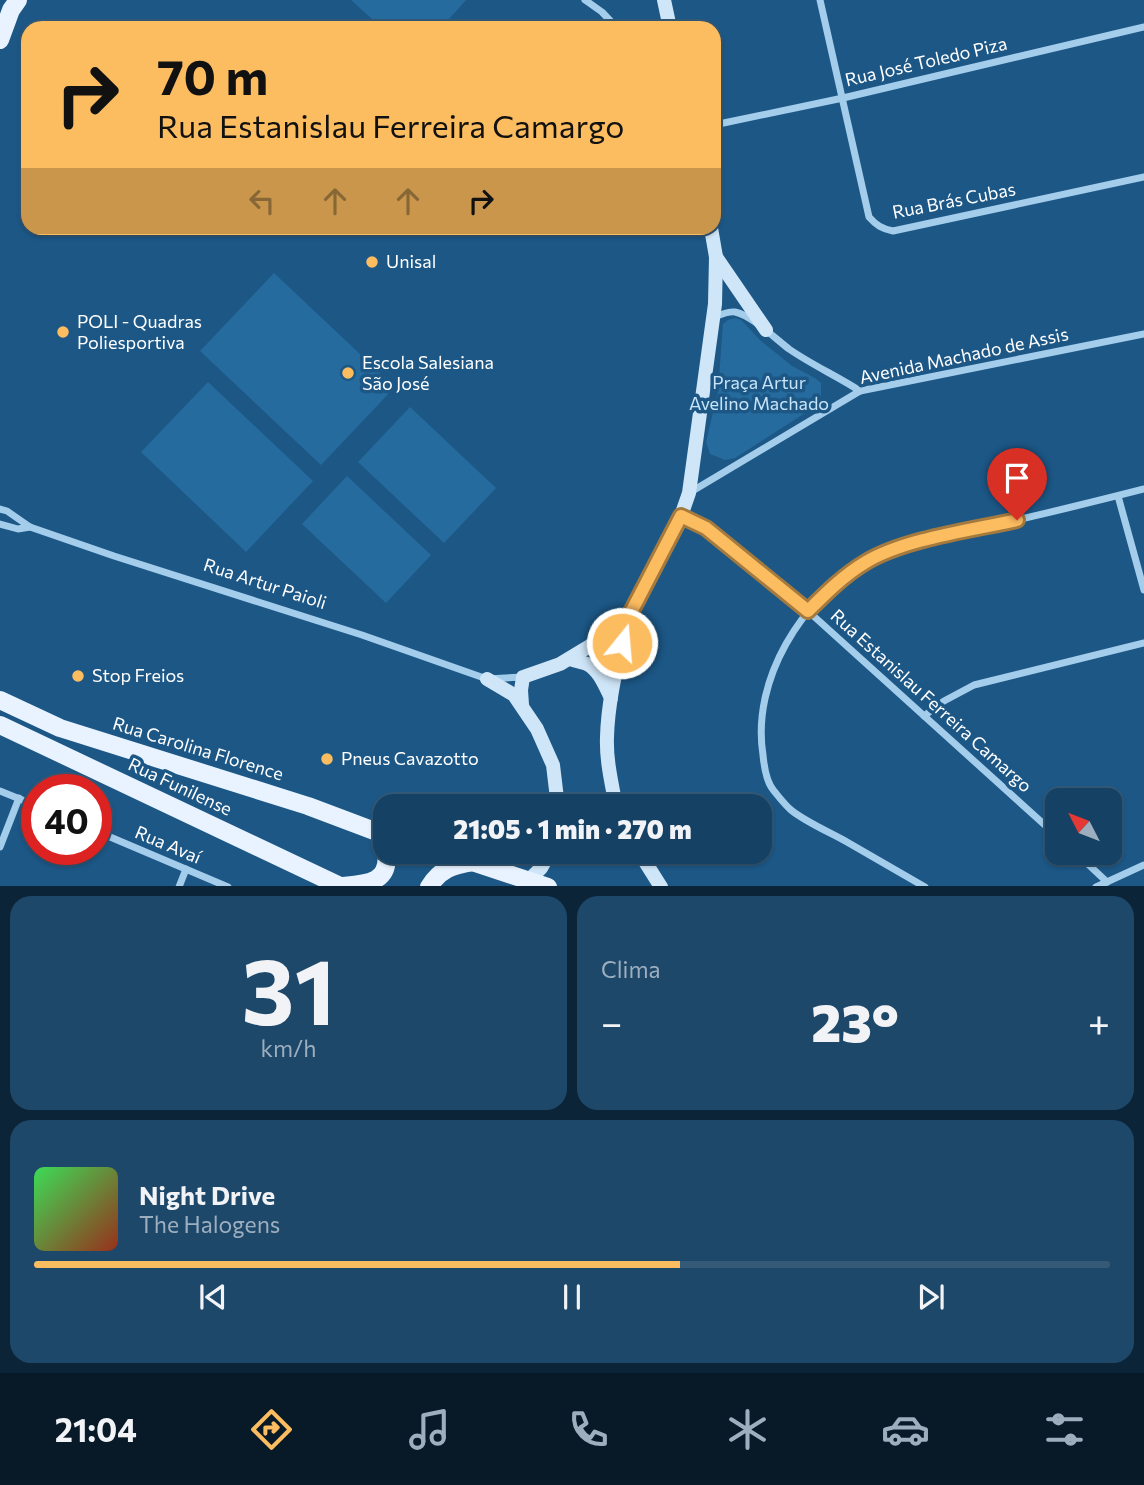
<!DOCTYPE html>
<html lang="pt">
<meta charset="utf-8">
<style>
:root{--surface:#154164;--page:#1e486a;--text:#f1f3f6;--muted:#9dafbf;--line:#345a78;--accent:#fcbc60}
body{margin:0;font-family:Commissioner,sans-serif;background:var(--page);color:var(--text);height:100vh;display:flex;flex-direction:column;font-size:26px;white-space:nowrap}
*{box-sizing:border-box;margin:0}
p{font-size:23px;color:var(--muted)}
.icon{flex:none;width:38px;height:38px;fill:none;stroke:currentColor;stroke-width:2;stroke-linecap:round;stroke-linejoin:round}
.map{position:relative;height:886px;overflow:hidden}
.details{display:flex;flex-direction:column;gap:10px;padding:10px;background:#0c2437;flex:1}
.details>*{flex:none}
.top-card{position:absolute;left:21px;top:21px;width:700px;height:214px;border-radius:21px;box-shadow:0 2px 5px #0004,0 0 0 2px var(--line);background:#fcbc60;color:#111;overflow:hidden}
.needle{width:46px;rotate:312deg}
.controls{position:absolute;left:1045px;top:788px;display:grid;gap:14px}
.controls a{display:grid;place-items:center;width:77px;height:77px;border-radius:14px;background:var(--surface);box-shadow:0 2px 5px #0004,0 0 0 2px var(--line);font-size:35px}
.speed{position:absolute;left:21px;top:774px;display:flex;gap:14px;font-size:35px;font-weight:700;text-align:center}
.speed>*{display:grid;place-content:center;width:91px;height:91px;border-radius:50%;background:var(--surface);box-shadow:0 2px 5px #0004,0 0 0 2px var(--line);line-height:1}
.speed .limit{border:10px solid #d22;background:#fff;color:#111}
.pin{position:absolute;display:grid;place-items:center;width:60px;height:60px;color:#fff;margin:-72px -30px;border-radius:50% 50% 50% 0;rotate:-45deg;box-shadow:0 0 7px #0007}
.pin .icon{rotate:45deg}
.me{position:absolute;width:77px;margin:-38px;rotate:17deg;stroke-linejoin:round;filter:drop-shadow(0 0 5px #0008)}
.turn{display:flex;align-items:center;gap:24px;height:147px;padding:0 21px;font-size:32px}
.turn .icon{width:91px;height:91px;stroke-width:2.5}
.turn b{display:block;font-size:49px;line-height:60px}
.lanes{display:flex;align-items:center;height:66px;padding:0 21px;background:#0003;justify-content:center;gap:35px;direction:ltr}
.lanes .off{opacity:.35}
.big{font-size:52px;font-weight:800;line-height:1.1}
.details .widget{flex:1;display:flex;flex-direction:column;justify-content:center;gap:10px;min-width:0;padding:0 24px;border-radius:21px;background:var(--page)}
.details .dial{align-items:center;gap:0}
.dial b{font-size:91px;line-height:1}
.song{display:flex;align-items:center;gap:21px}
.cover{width:84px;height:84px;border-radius:10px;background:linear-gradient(135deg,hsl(130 70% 55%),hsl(10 70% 35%))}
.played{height:7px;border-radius:4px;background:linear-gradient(90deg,var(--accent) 60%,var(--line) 60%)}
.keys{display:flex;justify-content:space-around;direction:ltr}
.heat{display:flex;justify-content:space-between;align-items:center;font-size:38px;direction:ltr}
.details .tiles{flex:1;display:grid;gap:10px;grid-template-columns:1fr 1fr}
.widget:last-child{grid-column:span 2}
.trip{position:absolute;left:373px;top:794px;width:399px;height:70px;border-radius:21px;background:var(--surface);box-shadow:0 2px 5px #0004,0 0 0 2px var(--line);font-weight:800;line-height:70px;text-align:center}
.tabs{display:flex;height:112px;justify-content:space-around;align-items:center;background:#081a28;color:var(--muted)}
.tabs .icon{width:49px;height:49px}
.tabs .active{color:var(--accent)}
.tabs b{font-size:32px;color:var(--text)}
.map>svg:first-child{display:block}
</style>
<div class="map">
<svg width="1144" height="887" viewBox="0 0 1144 887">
<rect width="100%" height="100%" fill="#1c5786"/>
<g fill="#256b9e">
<path d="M351,0H466L441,28H382Z"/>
<path d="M274,273L395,387L321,465L200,351Z"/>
<path d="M735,318L741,320L761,341L792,366L815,378L821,383V396L816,406L735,458L725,460L710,454L706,442L718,391L723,324L728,320Z"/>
<path d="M208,382L313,481L246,552L141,452Z"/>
<path d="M410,407L496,488L444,543L358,462Z"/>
<path d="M347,476L431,555L386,603L302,524Z"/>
</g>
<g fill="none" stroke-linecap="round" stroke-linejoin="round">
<g stroke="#a3cdeb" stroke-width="7">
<path d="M585,0L602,12L617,28"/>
<path d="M820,0L869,217C876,225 882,229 893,231L1144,177"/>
<path d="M714,125L843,98L1144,27"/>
<path d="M714,317C720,315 728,311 735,312C751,315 776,339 789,349C812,365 837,376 860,391"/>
<path d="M689,493L860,391L1144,334"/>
<path d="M1118,496L1144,590"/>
<path d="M0,509L7,511L30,527L114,556L362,635L487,679L522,677"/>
<path d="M682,516L706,528L808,611L1057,836"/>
<path d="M0,524L18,529L30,527"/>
<path d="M924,716L944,701L974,685L1144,643"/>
<path d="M0,791L37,806"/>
<path d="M96,831L228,887"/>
<path d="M0,847L19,798"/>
<path d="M1075,852L1107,882"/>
<path d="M179,887L186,869"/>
<path d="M925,887C899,872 873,857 847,842C831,833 804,821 791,810C785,805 779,797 774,791C766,782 764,766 763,755C751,680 802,598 867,561C903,540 949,535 989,526C1041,515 1093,502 1144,489"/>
<path d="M1096,887L1144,865"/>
</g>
<g stroke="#cfe6f8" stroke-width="14">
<path d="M664,0L670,28"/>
<path d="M716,257L766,330"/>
<path d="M570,659C575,661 582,662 587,664C599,670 605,686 611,698"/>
<path d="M487,679L514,695L537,729L553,765L558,807"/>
<path d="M522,705L521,690L523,677L560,664L613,632L627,620L681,516L689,493L715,304L716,257L711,228"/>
<path d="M616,807C612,784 606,761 607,737C608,698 619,658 627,620"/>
<path d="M639,852L661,887"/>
<path d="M529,880L541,868L550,852"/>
</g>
<g stroke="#e8f3ff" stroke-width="18">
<path d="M0,40L11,10L18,0"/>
<path d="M0,700L60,728L308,806L385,835"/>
<path d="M0,725L342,887"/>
<path d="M442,852L548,887"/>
<path d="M341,886C364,884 391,884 386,852"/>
<path d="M429,887C440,869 453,865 473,862"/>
</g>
</g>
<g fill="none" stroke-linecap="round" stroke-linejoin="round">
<defs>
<path id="route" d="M622,643L627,620L681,516L706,528L808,611C826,593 844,575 866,562C904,539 972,530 1017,520"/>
</defs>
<use href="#route" stroke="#a47a3e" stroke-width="18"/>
<use href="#route" stroke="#fcbc60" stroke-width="12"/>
</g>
<g fill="#fcbc60" stroke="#1c5786" stroke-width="2.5">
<circle cx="372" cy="262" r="7"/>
<circle cx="63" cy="332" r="7"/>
<circle cx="348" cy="373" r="7"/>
<circle cx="78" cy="676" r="7"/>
<circle cx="327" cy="759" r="7"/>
</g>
<g text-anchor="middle" stroke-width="7" stroke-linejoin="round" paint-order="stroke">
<g font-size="18" fill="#fff" stroke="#1c5786">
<text transform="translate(926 62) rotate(-13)" y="6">Rua José Toledo Piza</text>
<text transform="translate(954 201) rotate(-11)" y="6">Rua Brás Cubas</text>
<text transform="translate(964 356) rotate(-12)" y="6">Avenida Machado de Assis</text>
<text transform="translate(265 584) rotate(18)" y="6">Rua Artur Paioli</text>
<text transform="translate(931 701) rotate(42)" y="6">Rua Estanislau Ferreira Camargo</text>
<text transform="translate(198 749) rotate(17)" y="6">Rua Carolina Florence</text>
<text transform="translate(180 787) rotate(25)" y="6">Rua Funilense</text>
<text transform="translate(168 845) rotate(23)" y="6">Rua Avaí</text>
</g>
<g font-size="18" fill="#fff" stroke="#1c5786" text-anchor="start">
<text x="386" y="268">Unisal</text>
<text x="77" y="328">POLI - Quadras<tspan x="77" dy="21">Poliesportiva</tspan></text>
<text x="362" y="369">Escola Salesiana<tspan x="362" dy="21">São José</tspan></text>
<text x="92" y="682">Stop Freios</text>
<text x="341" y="765">Pneus Cavazotto</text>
</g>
<g font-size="18" fill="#c8e4f8" stroke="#1c5786">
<text x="759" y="389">Praça Artur<tspan x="759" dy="21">Avelino Machado</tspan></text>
</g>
</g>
</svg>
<div class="controls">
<a><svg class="needle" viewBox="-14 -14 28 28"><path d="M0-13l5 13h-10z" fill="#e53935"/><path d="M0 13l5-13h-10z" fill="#9dafbf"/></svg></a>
</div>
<div class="speed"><div class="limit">40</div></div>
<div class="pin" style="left:1017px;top:520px;background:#d93025"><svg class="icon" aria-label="arrive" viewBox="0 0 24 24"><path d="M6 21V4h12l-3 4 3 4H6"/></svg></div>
<svg class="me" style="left:622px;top:643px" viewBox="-20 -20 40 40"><circle r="17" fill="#fcbc60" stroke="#fff" stroke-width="3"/><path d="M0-11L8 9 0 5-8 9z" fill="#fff"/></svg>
<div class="trip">21:05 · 1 min · 270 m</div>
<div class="top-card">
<div class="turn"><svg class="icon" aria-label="right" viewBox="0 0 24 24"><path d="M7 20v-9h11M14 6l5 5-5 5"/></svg><div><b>70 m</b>Rua Estanislau Ferreira Camargo</div></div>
<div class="lanes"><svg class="icon off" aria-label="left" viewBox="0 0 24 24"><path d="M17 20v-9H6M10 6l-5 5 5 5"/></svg><svg class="icon off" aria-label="ahead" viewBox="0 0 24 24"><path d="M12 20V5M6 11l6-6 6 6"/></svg><svg class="icon off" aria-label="ahead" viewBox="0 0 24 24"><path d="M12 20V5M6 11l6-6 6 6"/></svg><svg class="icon" aria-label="right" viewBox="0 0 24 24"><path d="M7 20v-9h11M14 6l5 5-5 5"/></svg></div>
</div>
</div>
<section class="details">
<div class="tiles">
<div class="widget dial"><b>31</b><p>km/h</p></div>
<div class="widget"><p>Clima</p>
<div class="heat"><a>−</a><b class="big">23°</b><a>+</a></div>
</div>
<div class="widget">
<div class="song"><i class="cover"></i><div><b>Night Drive</b><p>The Halogens</p></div></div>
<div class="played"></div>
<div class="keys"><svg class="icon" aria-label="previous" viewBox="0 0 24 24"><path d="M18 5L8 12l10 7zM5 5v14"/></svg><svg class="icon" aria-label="pause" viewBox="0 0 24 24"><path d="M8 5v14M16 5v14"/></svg><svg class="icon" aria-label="next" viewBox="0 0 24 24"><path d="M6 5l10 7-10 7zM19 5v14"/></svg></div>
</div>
</div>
</section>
<nav class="tabs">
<b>21:04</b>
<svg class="icon active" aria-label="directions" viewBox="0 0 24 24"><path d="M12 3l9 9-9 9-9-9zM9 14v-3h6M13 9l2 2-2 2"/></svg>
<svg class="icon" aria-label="music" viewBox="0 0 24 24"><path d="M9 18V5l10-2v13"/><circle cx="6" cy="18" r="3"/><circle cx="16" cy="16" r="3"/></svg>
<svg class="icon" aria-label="phone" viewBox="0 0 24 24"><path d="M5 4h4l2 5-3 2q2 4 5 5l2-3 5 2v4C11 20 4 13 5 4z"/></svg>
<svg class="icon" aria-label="climate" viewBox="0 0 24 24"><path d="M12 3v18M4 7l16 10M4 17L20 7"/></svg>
<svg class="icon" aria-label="car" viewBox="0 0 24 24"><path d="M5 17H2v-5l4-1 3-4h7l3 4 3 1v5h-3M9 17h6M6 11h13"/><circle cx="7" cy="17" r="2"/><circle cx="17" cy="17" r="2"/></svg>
<svg class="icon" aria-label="filters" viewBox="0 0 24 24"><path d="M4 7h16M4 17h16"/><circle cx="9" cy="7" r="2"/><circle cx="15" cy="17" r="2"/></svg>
</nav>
